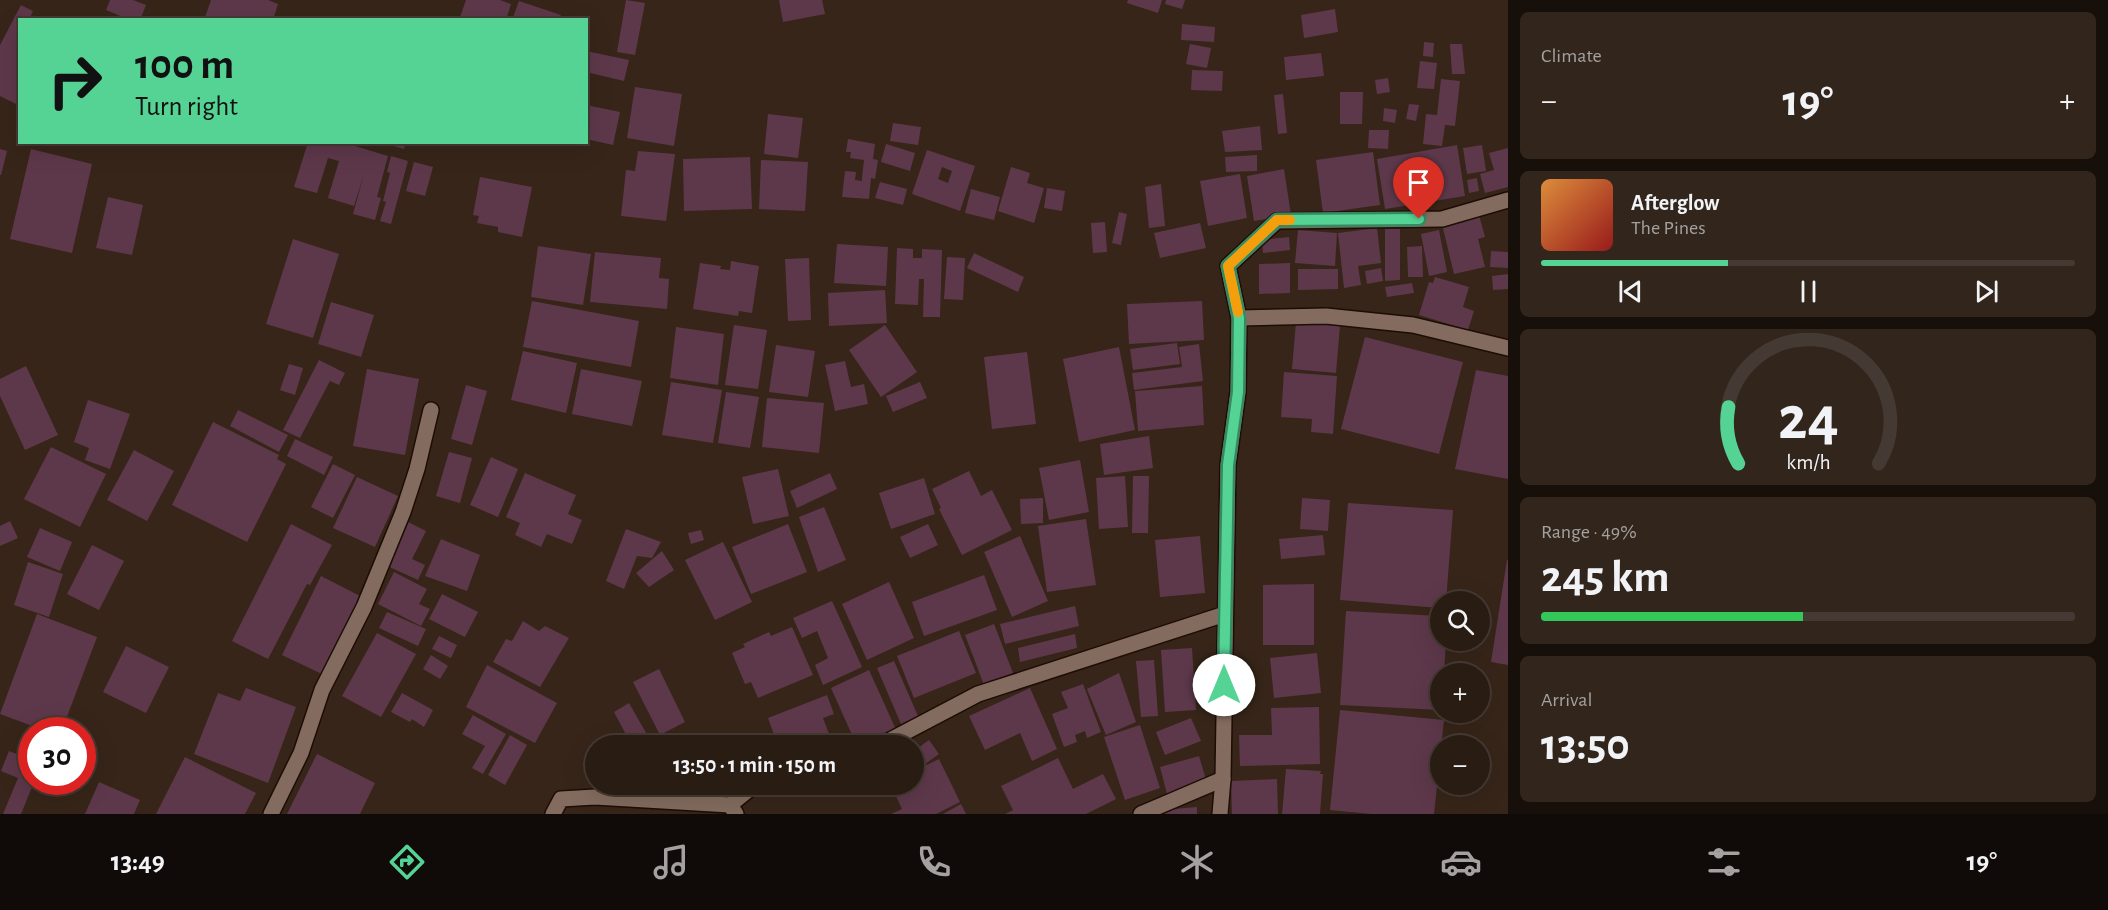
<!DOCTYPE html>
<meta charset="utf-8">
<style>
:root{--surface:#291c13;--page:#31251c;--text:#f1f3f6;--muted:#a5a1a0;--line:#453a33;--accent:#54d395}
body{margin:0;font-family:"Alegreya Sans",sans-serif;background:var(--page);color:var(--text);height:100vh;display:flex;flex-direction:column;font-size:22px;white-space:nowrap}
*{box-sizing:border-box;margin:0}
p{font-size:20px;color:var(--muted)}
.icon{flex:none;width:33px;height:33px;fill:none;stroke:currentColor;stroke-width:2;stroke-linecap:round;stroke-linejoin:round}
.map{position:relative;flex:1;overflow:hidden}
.panel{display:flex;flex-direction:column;gap:12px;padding:12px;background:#170f0a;width:600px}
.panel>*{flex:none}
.banner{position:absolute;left:18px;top:18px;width:570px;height:126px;border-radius:0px;box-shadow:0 6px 24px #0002,0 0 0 2px var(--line);background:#54d395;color:#111;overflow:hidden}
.buttons{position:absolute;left:1430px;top:591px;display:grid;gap:12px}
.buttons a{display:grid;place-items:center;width:60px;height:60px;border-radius:50%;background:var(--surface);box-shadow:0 6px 24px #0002,0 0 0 2px var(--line);font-size:30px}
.speed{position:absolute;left:18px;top:717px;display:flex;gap:12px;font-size:30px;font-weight:700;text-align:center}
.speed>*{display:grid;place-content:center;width:78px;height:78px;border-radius:50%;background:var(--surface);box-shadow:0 6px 24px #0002,0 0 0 2px var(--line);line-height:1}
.speed .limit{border:9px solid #d22;background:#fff;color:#111}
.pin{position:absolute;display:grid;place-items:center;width:51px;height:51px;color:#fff;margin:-62px -26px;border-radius:50% 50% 50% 0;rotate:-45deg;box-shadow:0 0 6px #0007}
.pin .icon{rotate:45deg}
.me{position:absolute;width:66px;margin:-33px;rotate:0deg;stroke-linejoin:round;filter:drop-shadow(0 0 4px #0008)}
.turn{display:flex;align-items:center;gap:21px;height:126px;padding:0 18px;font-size:27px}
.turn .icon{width:78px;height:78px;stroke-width:2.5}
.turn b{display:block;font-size:42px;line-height:51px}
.big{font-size:45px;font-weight:700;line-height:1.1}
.panel .tile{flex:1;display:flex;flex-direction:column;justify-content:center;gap:9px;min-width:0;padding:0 21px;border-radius:9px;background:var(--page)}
.panel .dial{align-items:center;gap:0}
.dial svg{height:156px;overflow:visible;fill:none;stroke:var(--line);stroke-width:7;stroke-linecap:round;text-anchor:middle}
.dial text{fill:var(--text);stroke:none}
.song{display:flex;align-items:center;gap:18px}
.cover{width:72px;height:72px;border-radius:9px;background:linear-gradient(135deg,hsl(30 70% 55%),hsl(0 70% 35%))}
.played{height:6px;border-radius:3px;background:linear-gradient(90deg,var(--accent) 35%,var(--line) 35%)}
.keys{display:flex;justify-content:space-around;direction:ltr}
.heat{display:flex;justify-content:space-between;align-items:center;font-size:33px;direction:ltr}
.charge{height:9px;border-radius:4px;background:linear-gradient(90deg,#34c759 49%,var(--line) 0)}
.trip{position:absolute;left:585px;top:735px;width:339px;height:60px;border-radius:30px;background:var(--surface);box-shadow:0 6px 24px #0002,0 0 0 2px var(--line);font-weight:700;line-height:60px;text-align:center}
.tab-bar{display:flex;height:96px;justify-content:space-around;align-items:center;background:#100b08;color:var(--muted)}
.tab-bar .icon{width:42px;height:42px}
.tab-bar .active{color:var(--accent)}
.tab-bar b{font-size:27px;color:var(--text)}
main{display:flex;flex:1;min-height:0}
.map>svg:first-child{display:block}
</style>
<main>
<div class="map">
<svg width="1508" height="814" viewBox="0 0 1508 814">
<rect width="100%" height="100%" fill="#372519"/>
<g fill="#5d384a" fill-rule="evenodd">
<path d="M110,0H133L146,5L140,20H130L106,10Z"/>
<path d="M211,0H268L278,4L273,20H204Z"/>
<path d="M466,0H500L511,4L506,20H459Z"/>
<path d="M626,0L645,3L635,55L617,52Z"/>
<path d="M779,0H822L825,14L783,22Z"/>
<path d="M1128,0H1162L1158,13L1127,3Z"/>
<path d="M1166,0H1185L1182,9L1165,4Z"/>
<path d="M519,1L561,15L559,20H512Z"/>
<path d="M21,5L33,11L29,20H20V106L0,96V45Z"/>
<path d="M1335,9L1338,32L1304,38L1301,15Z"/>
<path d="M1182,24L1215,27L1214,42L1181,40Z"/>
<path d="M1424,42L1434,43L1433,57L1423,56Z"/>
<path d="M1190,44L1211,48L1207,68L1186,64Z"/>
<path d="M1450,44H1462L1465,74H1452Z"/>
<path d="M586,51L629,60L624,81L586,72Z"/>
<path d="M1321,53L1324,76L1286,80L1284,57Z"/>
<path d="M1420,61L1437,63L1434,89L1417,88Z"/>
<path d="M1192,70L1223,71L1222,91L1191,90Z"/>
<path d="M1388,78L1390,92L1377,94L1375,80Z"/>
<path d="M1441,79L1460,81L1455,126L1445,125L1442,146L1423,144L1426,114L1437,115Z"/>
<path d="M635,87L682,94L674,146L627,138Z"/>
<path d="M1340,92H1363L1362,124H1340Z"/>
<path d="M1283,94L1287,133L1278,134L1274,95Z"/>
<path d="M1409,104L1419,105L1416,121L1406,119Z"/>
<path d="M586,105L620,112L613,145L586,139Z"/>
<path d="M1384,108L1397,110L1395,123L1383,121Z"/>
<path d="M768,114L803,118L798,158L764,154Z"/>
<path d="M893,123L921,127L918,145L890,141Z"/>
<path d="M1260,126L1262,150L1225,152L1222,131Z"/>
<path d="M1369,130H1389L1388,149L1368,148Z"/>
<path d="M848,139L875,144L873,159L878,160L875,179L871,178L869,199L842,197L845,171L856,172L855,180L862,181V177L864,160L850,158L851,152H846Z"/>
<path d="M308,142H342L388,156L377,197L381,198L375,220L353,214L364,174L354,206L328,198L339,161L328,158L317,193L294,187Z"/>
<path d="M380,142H406L404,149Z"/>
<path d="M886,144L915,153L910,171L881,162Z"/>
<path d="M1457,145L1465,196L1385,209L1377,159Z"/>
<path d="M1482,145L1486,171L1467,174L1463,148Z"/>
<path d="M1508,148V187L1485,193L1480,174L1494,170L1489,153Z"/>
<path d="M0,149L7,151L1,175H0Z"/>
<path d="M31,149L92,164L72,253L10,239Z"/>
<path d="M927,150L975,166L960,211L912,194ZM942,167L952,171L948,183L938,179Z"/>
<path d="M638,151L675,154L666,221L621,216L626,170L635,171Z"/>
<path d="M1373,152L1380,205L1323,213L1316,160Z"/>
<path d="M1257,155V171L1226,172L1225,157Z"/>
<path d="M391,156L408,161L391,224L380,221L386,202L383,201L390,173L387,172Z"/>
<path d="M750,157L752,209L684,211L683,159Z"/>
<path d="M761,160L808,162L805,211L759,209Z"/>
<path d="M414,162L433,167L425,196L406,191Z"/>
<path d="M1011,167L1030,173L1027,183L1044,188L1034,223L998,211Z"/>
<path d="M1284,169L1291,215L1254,221L1247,176Z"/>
<path d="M1240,174L1247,218L1208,226L1200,181Z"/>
<path d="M480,177L532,187L522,237L498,232V227L477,223L479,216L473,215Z"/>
<path d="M1477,178L1479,191L1469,193L1467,180Z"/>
<path d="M880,182L907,189L903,205L875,198Z"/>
<path d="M1161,184L1165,226L1149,228L1145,187Z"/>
<path d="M1047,188L1065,191L1062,211L1044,208Z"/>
<path d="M971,189L1000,197L994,220L965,213Z"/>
<path d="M108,197L143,205L132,255L96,248Z"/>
<path d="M1119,212L1127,214L1121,245L1112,243Z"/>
<path d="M1479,215L1485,237L1478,239L1485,267L1454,274L1442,224Z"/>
<path d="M1105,222L1107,252L1093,253L1091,223Z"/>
<path d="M1200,223L1206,248L1160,258L1154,233Z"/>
<path d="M1377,228L1381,263L1358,266L1361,285L1344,288L1338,233Z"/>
<path d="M1385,229H1400V280L1385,281Z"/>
<path d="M1298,230L1337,233L1335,266L1295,263Z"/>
<path d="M1439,230L1447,272L1429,276L1421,234Z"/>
<path d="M1289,237L1290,250L1263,253L1262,240Z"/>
<path d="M293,239L339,254L313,338L266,324Z"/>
<path d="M837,244L888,247L886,286L834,283Z"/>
<path d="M538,246L591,254L583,305L531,297Z"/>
<path d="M1422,246L1423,277H1408L1407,247Z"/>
<path d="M897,248L913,249V258H922V249L942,250L940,317H923L924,279H919L918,305L895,304Z"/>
<path d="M1491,251L1508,252V268L1490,267Z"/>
<path d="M595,252L661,258L659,278L669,279L667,309L590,302Z"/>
<path d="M974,253L1024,277L1018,292L967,268Z"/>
<path d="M947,257L965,258L963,300L944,299Z"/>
<path d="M809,258L811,320L788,321L785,259Z"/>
<path d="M731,261L759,266L752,313L739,311L738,316L693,309L700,263L721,266L720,269L730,270Z"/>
<path d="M1290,263V293L1259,294V264Z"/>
<path d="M1381,268L1383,281L1367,284L1365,271Z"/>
<path d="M1298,269H1338V289L1298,290Z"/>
<path d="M1508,274V289L1493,290L1492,276Z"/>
<path d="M1435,277L1469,287L1463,307L1474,311L1468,330L1419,315L1429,282L1433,283Z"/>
<path d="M1412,283L1414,293L1387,297L1385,287Z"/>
<path d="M885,290L887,323L829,326L828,293Z"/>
<path d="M532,301L639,321L631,367L523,347Z"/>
<path d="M1202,301L1204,340L1129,344L1127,304Z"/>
<path d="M331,302L374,315L361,357L318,344Z"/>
<path d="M1296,322L1340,326L1336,373L1292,369Z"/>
<path d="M734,325L767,330L758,389L725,385Z"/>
<path d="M885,325L917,372L881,397L849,350Z"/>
<path d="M676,327L724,334L718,385L670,378Z"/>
<path d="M1365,337L1463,362L1439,454L1341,429Z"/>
<path d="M1177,343L1180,364L1133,370L1130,349Z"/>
<path d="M1199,344L1203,381L1134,390L1132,373L1182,367L1179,347Z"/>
<path d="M776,345L815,351L808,397L769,392Z"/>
<path d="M1119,347L1135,430L1079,442L1063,359Z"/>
<path d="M523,351L577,363L566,413L511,400Z"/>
<path d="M1027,352L1036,424L992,429L984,357Z"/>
<path d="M319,360L345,373L339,385L330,381L300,438L283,430Z"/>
<path d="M845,361L851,387L864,384L868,404L835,411L825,365Z"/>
<path d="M289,364L303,368L295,395L280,390Z"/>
<path d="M26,366L58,435L25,450L0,396V379Z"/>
<path d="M367,369L419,379L405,455L353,446Z"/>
<path d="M581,369L642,381L632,426L572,414Z"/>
<path d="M1476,370L1508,376V479L1455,469Z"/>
<path d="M1284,372L1337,376L1333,434L1311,432L1312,419L1281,417Z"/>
<path d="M671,382L722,390L713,443L662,435Z"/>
<path d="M920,382L927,398L893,412L886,396Z"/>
<path d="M466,385L487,391L472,445L451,439Z"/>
<path d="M1202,386L1204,425L1138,431L1135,391Z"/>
<path d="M726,392L759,397L750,448L718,443Z"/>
<path d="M767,398L824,403L819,453L762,447Z"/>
<path d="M88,400L130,414L110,469L85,460L89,448L74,442Z"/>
<path d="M238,410L288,435L279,452L230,426Z"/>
<path d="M213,422L279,455L277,459L286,464L247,542L172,505Z"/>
<path d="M1149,436L1153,468L1104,475L1100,444Z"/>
<path d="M295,439L333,457L324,475L287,456Z"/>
<path d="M51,447L106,474L80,527L24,499Z"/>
<path d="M134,450L174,471L147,521L107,500Z"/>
<path d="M449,452L472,458L460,503L436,496Z"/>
<path d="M491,457L518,469L498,517L470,505Z"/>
<path d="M1080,460L1089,512L1049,520L1039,468Z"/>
<path d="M333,464L355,475L333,518L311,507Z"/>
<path d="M778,469L789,516L753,524L742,477Z"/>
<path d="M969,471L981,496L992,490L1012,530L962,555L939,509L941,508L932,489Z"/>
<path d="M525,473L576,495L568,514L582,520L572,544L547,534L541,547L515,535L520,523L506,517Z"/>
<path d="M830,473L837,489L797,508L790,491Z"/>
<path d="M1125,476L1128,527L1099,529L1096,478Z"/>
<path d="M1133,476H1149L1148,533H1132Z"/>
<path d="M357,477L398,496L375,547L333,528Z"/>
<path d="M924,478L935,514L891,529L879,493Z"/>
<path d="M1043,498V523L1021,524L1020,499Z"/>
<path d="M1302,498L1330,500L1328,531L1300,529Z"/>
<path d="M1348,503L1453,510L1446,602H1440V608L1340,600Z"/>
<path d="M824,507L846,560L818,572L799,517Z"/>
<path d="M1086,519L1096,585L1047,592L1038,526Z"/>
<path d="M10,521L18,538L0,546V526Z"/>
<path d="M406,521L426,531L412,559L425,565L418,580L385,565Z"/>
<path d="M291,524L332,545L310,585L307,584L268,659L232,641Z"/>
<path d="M788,524L807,572L751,594L732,547Z"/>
<path d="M928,524L938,545L910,558L900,537Z"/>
<path d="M40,528L72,542L60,571L27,557Z"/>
<path d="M626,529L661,542L652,558L637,556L624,589L606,581Z"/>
<path d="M701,530L704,540L691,544L688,533Z"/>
<path d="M1323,535L1325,555L1281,559L1279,539Z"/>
<path d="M1020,536L1048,601L1012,617L984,552Z"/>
<path d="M1200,536L1205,593L1160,597L1155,540Z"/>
<path d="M441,539L480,555L467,591L425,576Z"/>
<path d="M723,542L752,602L715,620L685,560Z"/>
<path d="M92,545L124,561L99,610L67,594Z"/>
<path d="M662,551L674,570L649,587L636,573Z"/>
<path d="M1507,560H1508V665L1491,662Z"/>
<path d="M28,562L63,574L49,617L14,605Z"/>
<path d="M394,572L427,589L419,604L430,609L421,626L378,604Z"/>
<path d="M984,575L997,610L924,636L912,602Z"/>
<path d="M321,576L360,596L322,674L282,655Z"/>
<path d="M889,582L914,638L867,660L842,604Z"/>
<path d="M1314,584V645H1263V585Z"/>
<path d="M442,594L478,612L465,637L429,619Z"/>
<path d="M832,601L862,667L823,685L815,665L828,658L817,631L802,638L793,618Z"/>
<path d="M1075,606L1079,626L1005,644L1000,624Z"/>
<path d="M1346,611L1440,616V640H1446L1444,674H1440V710L1340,705Z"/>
<path d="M387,612L426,629L418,646L379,628Z"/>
<path d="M37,614L97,637L62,730H43L0,714Z"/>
<path d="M523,621L539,631L545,626L569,638L540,687L493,662L506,639L512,641Z"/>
<path d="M994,624L1013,673L984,685L965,635Z"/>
<path d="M792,627L813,675L758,698L751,682L745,684L732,653L745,647L743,644L769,632L771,636Z"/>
<path d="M959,631L976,673L914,698L897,656Z"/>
<path d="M377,633L416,654L381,717L342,696Z"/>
<path d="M1075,634L1077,648L1020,662L1018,648Z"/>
<path d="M439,636L457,645L451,658L432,649Z"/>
<path d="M126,646L169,667L146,713L103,692Z"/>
<path d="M1192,648L1196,710L1165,712L1161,650Z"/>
<path d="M1317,653L1321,693L1274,698L1270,658Z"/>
<path d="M431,655L448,666L440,679L423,669Z"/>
<path d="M1154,660L1158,716L1141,717L1136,661Z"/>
<path d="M894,661L918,716L901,724L877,668Z"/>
<path d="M487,665L557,703L535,743L466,707Z"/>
<path d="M659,669L685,722L660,735L633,682Z"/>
<path d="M869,670L897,732L868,746H857L831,688Z"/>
<path d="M1119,673L1136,722L1106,735L1087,689Z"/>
<path d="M1083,684L1101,732L1087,738L1085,731L1075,735L1077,742L1064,747L1052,714L1068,708L1061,692Z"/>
<path d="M246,688L296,707L268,783L194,754L218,693L240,701Z"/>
<path d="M1030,688L1057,749L1032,761L1020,733L985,750L969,716Z"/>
<path d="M402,693L433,710L424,727L412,719L410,722L391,712Z"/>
<path d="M827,695L834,714L823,718L831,739L816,746H778L768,718Z"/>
<path d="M629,703L649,738L636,746H632L614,712Z"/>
<path d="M1319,707L1320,764L1240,766L1239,735H1272L1271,708Z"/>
<path d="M1340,710L1444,720L1434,814H1371L1330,810Z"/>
<path d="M473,715L506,734L483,774L472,768L485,746L462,734Z"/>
<path d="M1191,718L1201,741L1165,755L1156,732Z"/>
<path d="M1140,725L1160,788L1125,800L1104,737Z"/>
<path d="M510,735L527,745L505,785L488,775Z"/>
<path d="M929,740L939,754L921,767L914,757V751Z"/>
<path d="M9,751L32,760V782H34L21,814H3L18,778L1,771Z"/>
<path d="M317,754L375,783L360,814H287Z"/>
<path d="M1199,756L1207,783L1167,794L1160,767Z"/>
<path d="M185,757L256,793L245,814H156Z"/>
<path d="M1058,758L1073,789L1103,774L1116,799L1086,814H1005L1013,810L1001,786Z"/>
<path d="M939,759L960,802L936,814H891L902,809L895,794L914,784V771Z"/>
<path d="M1286,769L1321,771L1320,774H1323L1320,814H1282Z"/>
<path d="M1277,779L1278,814H1232L1231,781Z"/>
<path d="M99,782L140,800L134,814H85Z"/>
<path d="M961,804L966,814H943Z"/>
<path d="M1197,807V814H1151V811Z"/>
</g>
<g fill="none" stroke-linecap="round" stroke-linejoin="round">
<defs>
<g id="minor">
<path d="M1239,318L1326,316L1413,325L1508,348"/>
<path d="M879,746L978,694L1225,614"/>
<path d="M271,814L301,753L322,690L364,607L403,512L417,469L431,410"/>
<path d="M553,814L561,799L595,797L730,805"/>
<path d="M736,814L730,805L756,784"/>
<path d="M1141,814L1223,779"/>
<path d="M1220,814L1223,779L1228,465L1238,392L1239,318L1228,266L1277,221L1442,219L1508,200"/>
</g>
</defs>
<use href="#minor" stroke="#1e0d04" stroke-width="18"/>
<use href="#minor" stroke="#836c5f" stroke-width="15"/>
</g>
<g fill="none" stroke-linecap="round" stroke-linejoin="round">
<defs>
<path id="route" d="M1224,685L1228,465L1238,392L1239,318L1228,266L1277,220L1419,219"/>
</defs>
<use href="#route" stroke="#378961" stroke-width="15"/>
<use href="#route" stroke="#54d395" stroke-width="10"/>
<path stroke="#f59e0b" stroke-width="10" d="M1238,312L1228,266L1277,220H1290"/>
</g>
</svg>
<div class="buttons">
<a><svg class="icon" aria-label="search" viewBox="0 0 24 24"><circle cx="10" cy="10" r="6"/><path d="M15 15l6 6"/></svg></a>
<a>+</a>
<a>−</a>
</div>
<div class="speed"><div class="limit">30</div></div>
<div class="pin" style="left:1419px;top:219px;background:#d93025"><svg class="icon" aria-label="arrive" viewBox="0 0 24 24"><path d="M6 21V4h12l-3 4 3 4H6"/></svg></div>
<svg class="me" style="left:1224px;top:685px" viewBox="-20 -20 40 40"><circle r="19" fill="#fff"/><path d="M0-13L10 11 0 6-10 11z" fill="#54d395"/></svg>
<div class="trip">13:50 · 1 min · 150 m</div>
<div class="banner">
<div class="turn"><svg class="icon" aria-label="right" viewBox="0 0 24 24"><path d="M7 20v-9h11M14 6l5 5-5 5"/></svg><div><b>100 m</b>Turn right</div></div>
</div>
</div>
<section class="panel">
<div class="tile"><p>Climate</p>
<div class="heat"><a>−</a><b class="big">19°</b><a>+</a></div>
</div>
<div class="tile">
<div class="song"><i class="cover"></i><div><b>Afterglow</b><p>The Pines</p></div></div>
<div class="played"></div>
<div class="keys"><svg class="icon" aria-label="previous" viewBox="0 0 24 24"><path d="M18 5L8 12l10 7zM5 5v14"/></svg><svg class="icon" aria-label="pause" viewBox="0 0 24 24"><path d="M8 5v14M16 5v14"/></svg><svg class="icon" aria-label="next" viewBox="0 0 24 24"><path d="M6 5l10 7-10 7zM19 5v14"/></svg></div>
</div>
<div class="tile dial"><svg viewBox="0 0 100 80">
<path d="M14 69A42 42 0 1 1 86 69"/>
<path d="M14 69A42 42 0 0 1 9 40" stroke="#54d395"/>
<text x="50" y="56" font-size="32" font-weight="700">24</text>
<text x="50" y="72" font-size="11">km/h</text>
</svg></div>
<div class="tile"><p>Range · 49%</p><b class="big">245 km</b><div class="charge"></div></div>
<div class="tile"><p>Arrival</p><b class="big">13:50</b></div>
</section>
</main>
<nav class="tab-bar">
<b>13:49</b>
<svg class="icon active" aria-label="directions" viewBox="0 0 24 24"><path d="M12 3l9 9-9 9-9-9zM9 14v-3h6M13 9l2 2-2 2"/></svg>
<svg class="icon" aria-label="music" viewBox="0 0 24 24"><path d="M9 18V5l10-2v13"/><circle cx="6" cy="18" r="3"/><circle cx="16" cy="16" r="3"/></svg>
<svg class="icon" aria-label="phone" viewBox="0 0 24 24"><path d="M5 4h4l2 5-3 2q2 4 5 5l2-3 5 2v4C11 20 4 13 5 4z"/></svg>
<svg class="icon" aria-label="climate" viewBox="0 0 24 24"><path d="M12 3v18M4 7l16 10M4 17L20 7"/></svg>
<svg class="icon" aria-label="car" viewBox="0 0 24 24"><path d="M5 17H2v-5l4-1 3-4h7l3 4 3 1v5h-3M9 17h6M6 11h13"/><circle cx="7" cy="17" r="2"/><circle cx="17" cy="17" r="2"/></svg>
<svg class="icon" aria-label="filters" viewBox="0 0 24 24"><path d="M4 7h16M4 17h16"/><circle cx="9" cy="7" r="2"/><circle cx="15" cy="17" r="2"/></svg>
<b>19°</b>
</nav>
